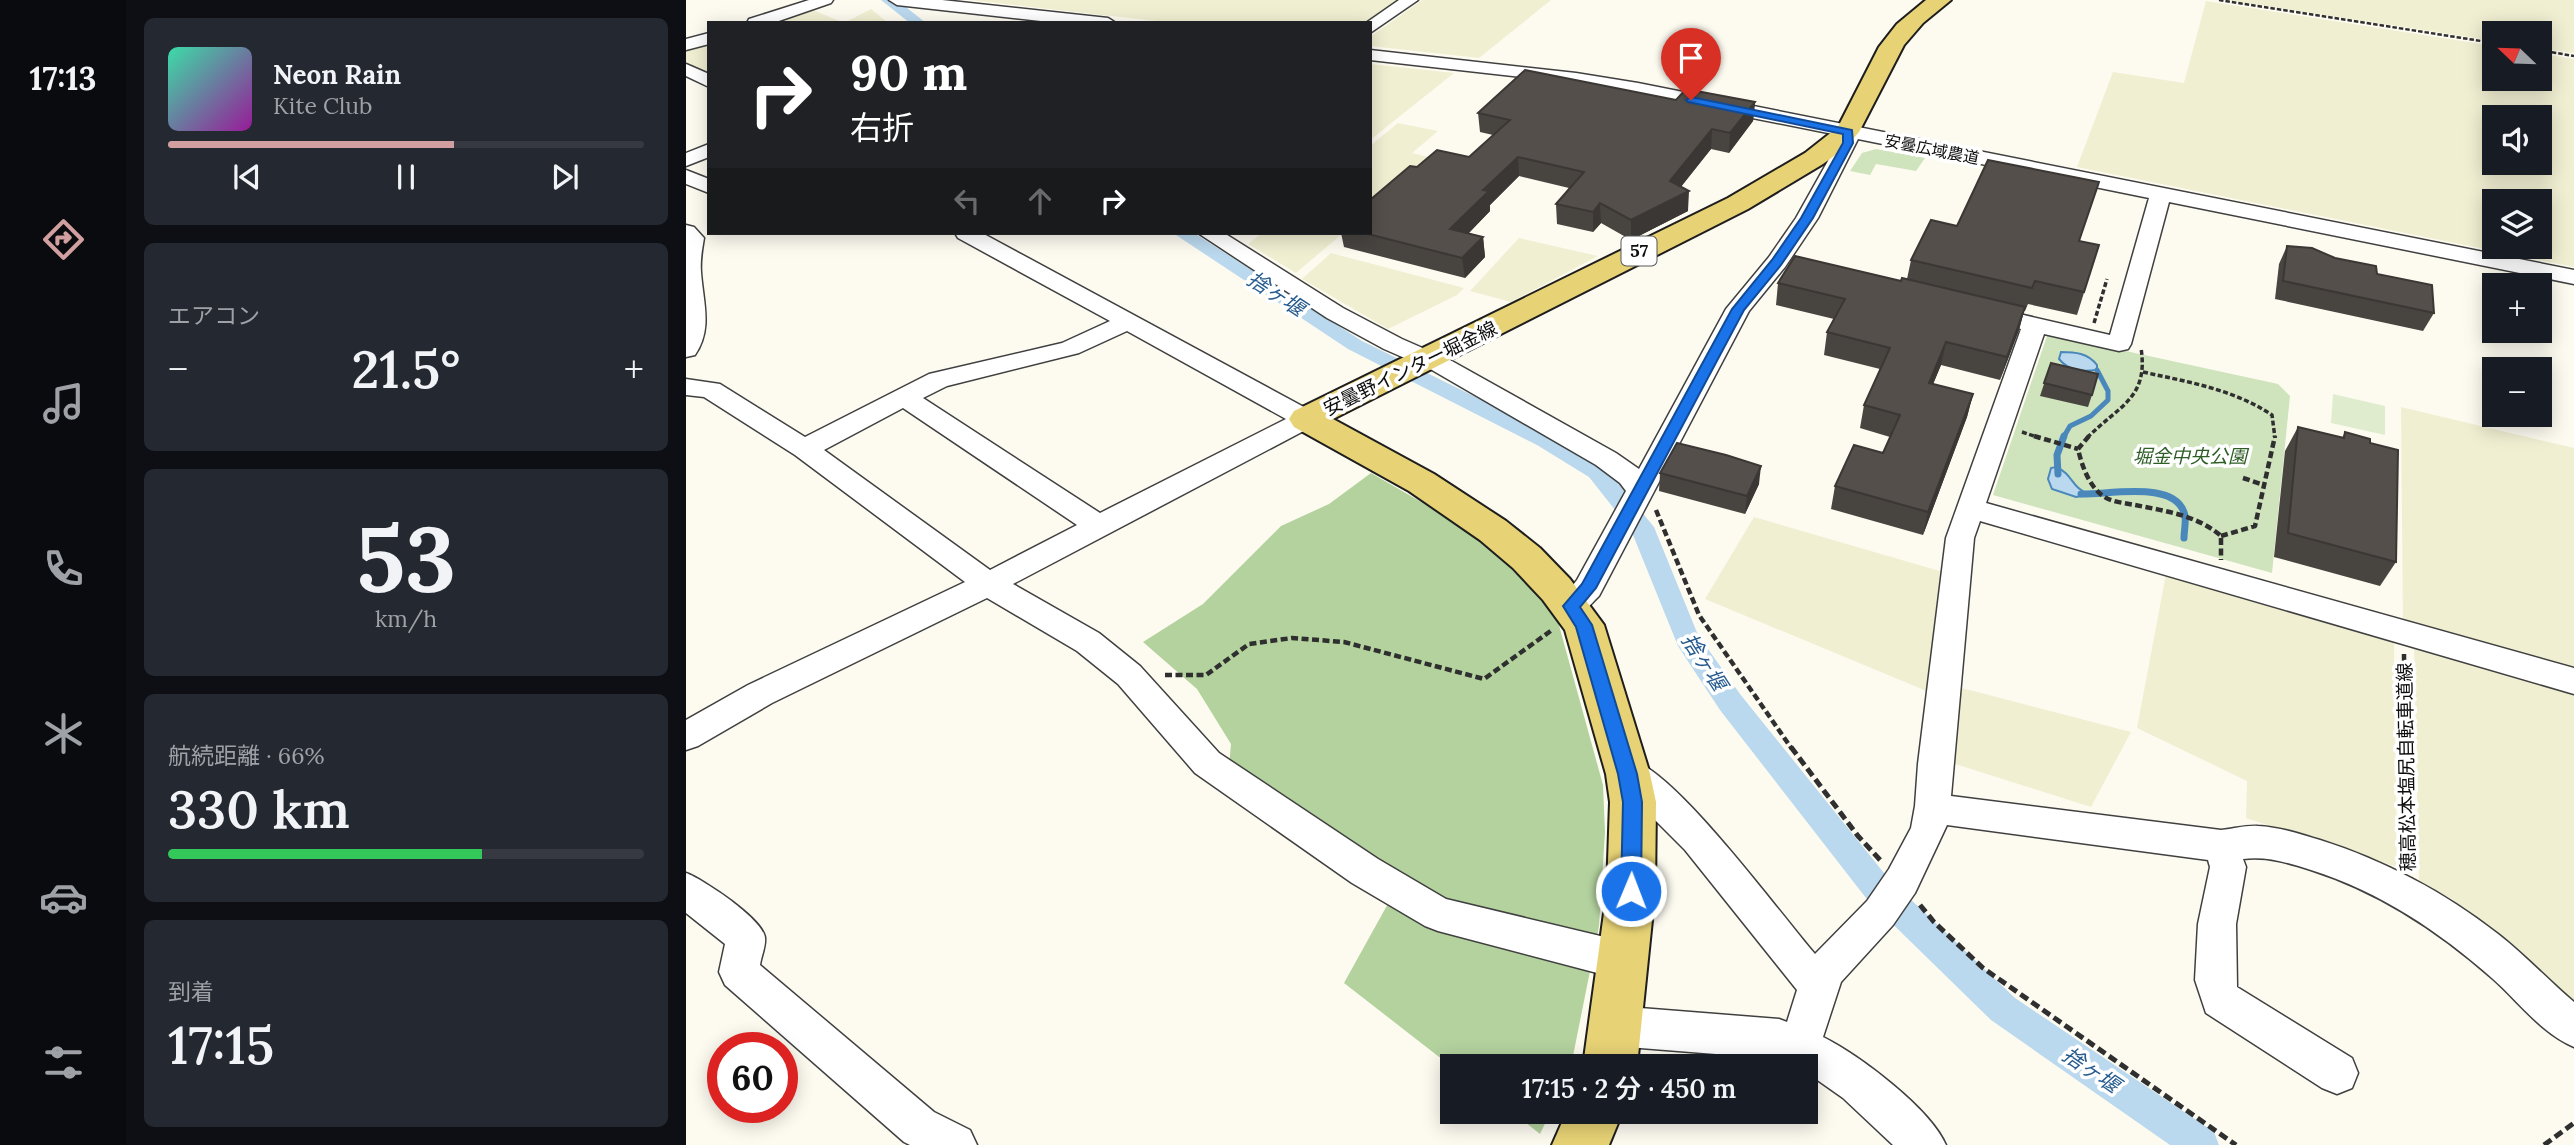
<!DOCTYPE html>
<html lang="ja">
<meta charset="utf-8">
<style>
:root{--surface:#171b24;--page:#242831;--text:#f1f3f6;--muted:#9ea1a6;--line:#363941;--accent:#d29fa0}
body{margin:0;font-family:Lora,"Noto Sans JP",serif;background:var(--page);color:var(--text);height:100vh;display:flex;flex-direction:column;font-size:26px;white-space:nowrap}
*{box-sizing:border-box;margin:0}
p{font-size:23px;color:var(--muted)}
.icon{flex:none;width:38px;height:38px;fill:none;stroke:currentColor;stroke-width:2;stroke-linecap:round;stroke-linejoin:round}
.map{position:relative;flex:1;overflow:hidden}
.side{display:flex;flex-direction:column;gap:18px;padding:18px;background:#0d0f14;width:560px}
.side>*{flex:none}
.top-card{position:absolute;left:21px;top:21px;width:665px;height:214px;border-radius:0px;box-shadow:0 4px 18px #0003;background:#202124;color:#fff;overflow:hidden}
.needle{width:46px;rotate:293deg}
.controls{position:absolute;left:1796px;top:21px;display:grid;gap:14px}
.controls a{display:grid;place-items:center;width:70px;height:70px;border-radius:0px;background:var(--surface);box-shadow:0 4px 18px #0003;font-size:35px}
.speed{position:absolute;left:21px;top:1032px;display:flex;gap:14px;font-size:35px;font-weight:700;text-align:center}
.speed>*{display:grid;place-content:center;width:91px;height:91px;border-radius:50%;background:var(--surface);box-shadow:0 4px 18px #0003;line-height:1}
.speed .limit{border:10px solid #d22;background:#fff;color:#111}
.pin{position:absolute;display:grid;place-items:center;width:60px;height:60px;color:#fff;margin:-72px -30px;border-radius:50% 50% 50% 0;rotate:-45deg;box-shadow:0 0 7px #0007}
.pin .icon{rotate:45deg}
.me{position:absolute;width:77px;margin:-38px;rotate:1deg;stroke-linejoin:round;filter:drop-shadow(0 0 5px #0008)}
.turn{display:flex;align-items:center;gap:24px;height:147px;padding:0 28px;font-size:32px}
.turn .icon{width:91px;height:91px;stroke-width:2.5}
.turn b{display:block;font-size:49px;line-height:60px}
.lanes{display:flex;align-items:center;height:66px;padding:0 28px;background:#0003;justify-content:center;gap:35px;direction:ltr}
.lanes .off{opacity:.35}
.big{font-size:52px;font-weight:600;line-height:1.1}
.side .widget{flex:1;display:flex;flex-direction:column;justify-content:center;gap:10px;min-width:0;padding:0 24px;border-radius:10px;background:var(--page)}
.side .dial{align-items:center;gap:0}
.dial b{font-size:91px;line-height:1}
.song{display:flex;align-items:center;gap:21px}
.cover{width:84px;height:84px;border-radius:10px;background:linear-gradient(135deg,hsl(160 70% 55%),hsl(300 70% 35%))}
.played{height:7px;border-radius:4px;background:linear-gradient(90deg,var(--accent) 60%,var(--line) 60%)}
.keys{display:flex;justify-content:space-around;direction:ltr}
.heat{display:flex;justify-content:space-between;align-items:center;font-size:38px;direction:ltr}
.charge{height:10px;border-radius:5px;background:linear-gradient(90deg,#34c759 66%,var(--line) 0)}
.trip{position:absolute;left:754px;top:1054px;width:378px;height:70px;border-radius:0px;background:var(--surface);box-shadow:0 4px 18px #0003;font-weight:600;line-height:70px;text-align:center}
main{display:flex;flex:1;min-height:0}
.menu{display:flex;flex-direction:column;width:126px;justify-content:space-around;align-items:center;background:#090b0e;color:var(--muted)}
.menu .icon{width:49px;height:49px}
.menu .on{color:var(--accent)}
.menu b{font-size:32px;color:var(--text)}
.map>svg:first-child{display:block}
</style>
<main>
<nav class="menu">
<b>17:13</b>
<svg class="icon on" aria-label="directions" viewBox="0 0 24 24"><path d="M12 3l9 9-9 9-9-9zM9 14v-3h6M13 9l2 2-2 2"/></svg>
<svg class="icon" aria-label="music" viewBox="0 0 24 24"><path d="M9 18V5l10-2v13"/><circle cx="6" cy="18" r="3"/><circle cx="16" cy="16" r="3"/></svg>
<svg class="icon" aria-label="phone" viewBox="0 0 24 24"><path d="M5 4h4l2 5-3 2q2 4 5 5l2-3 5 2v4C11 20 4 13 5 4z"/></svg>
<svg class="icon" aria-label="climate" viewBox="0 0 24 24"><path d="M12 3v18M4 7l16 10M4 17L20 7"/></svg>
<svg class="icon" aria-label="car" viewBox="0 0 24 24"><path d="M5 17H2v-5l4-1 3-4h7l3 4 3 1v5h-3M9 17h6M6 11h13"/><circle cx="7" cy="17" r="2"/><circle cx="17" cy="17" r="2"/></svg>
<svg class="icon" aria-label="filters" viewBox="0 0 24 24"><path d="M4 7h16M4 17h16"/><circle cx="9" cy="7" r="2"/><circle cx="15" cy="17" r="2"/></svg>
</nav>
<section class="side">
<div class="widget">
<div class="song"><i class="cover"></i><div><b>Neon Rain</b><p>Kite Club</p></div></div>
<div class="played"></div>
<div class="keys"><svg class="icon" aria-label="previous" viewBox="0 0 24 24"><path d="M18 5L8 12l10 7zM5 5v14"/></svg><svg class="icon" aria-label="pause" viewBox="0 0 24 24"><path d="M8 5v14M16 5v14"/></svg><svg class="icon" aria-label="next" viewBox="0 0 24 24"><path d="M6 5l10 7-10 7zM19 5v14"/></svg></div>
</div>
<div class="widget"><p>エアコン</p>
<div class="heat"><a>−</a><b class="big">21.5°</b><a>+</a></div>
</div>
<div class="widget dial"><b>53</b><p>km/h</p></div>
<div class="widget"><p>航続距離 · 66%</p><b class="big">330 km</b><div class="charge"></div></div>
<div class="widget"><p>到着</p><b class="big">17:15</b></div>
</section>
<div class="map">
<svg width="1888" height="1145" viewBox="0 0 1888 1145">
<rect width="100%" height="100%" fill="#fdfbf0"/>
<g fill="#f0efd2" fill-rule="evenodd">
<path d="M284,0H718L684,23H488Z"/>
<path d="M736,0H865L793,58L684,46V37Z"/>
<path d="M1542,0H1888V53L1853,48V33H1808V41Z"/>
<path d="M1520,1L1808,46V79H1853V53L1888,59V267L1391,167L1427,72L1498,83ZM1808,117H1853V163H1808ZM1808,201H1853V247H1808Z"/>
<path d="M185,9L202,23H88L127,10L158,23Z"/>
<path d="M23,44V75L0,62V51Z"/>
<path d="M684,64L768,73L684,140Z"/>
<path d="M712,123L752,131L726,153L746,158L684,210V146Z"/>
<path d="M576,233H657L610,273L562,244Z"/>
<path d="M833,238L912,256L825,302L784,291Z"/>
<path d="M645,253L778,288L771,295L702,329L616,279Z"/>
<path d="M1715,407L1888,448V675L1717,627Z"/>
<path d="M1068,517L1257,572L1243,692L1019,599Z"/>
<path d="M1480,574L1708,640L1711,867L1560,818L1561,781L1451,728Z"/>
<path d="M1728,645L1888,690V1004L1804,929L1766,899L1733,883Z"/>
<path d="M1272,687L1445,732L1405,807L1263,762Z"/>
</g>
<g fill="#cfe3bd">
<path d="M1190,149L1239,158L1230,171L1190,164L1184,175L1164,171L1176,153Z"/>
<path d="M1366,335L1592,384L1604,396L1586,573L1307,495L1361,336Z"/>
</g>
<g fill="#b3d29e">
<path d="M685,473L782,529L840,579L871,618L917,785L919,832L913,926L885,1066L766,1067L658,983L714,882L541,790L545,744L511,689L457,642L517,604L595,526L643,504Z"/>
<path d="M825,1111H865L854,1134Z"/>
</g>
<path fill="#e0ecce" d="M1647,394L1699,406V435L1645,423Z"/>
<g fill="#bad8ee" stroke="#4a88bc" stroke-width="2">
<path d="M1375,352C1389,352 1402,353 1411,365V370C1395,372 1383,371 1373,359Z"/>
<path d="M1370,467C1388,475 1384,487 1404,495L1390,497L1366,489L1362,479L1365,468Z"/>
</g>
<g fill="none" stroke-linecap="round" stroke-linejoin="round">
<path stroke="#4a88bc" stroke-width="5" d="M1377,438L1384,426L1405,416L1422,400V391L1411,370"/>
<g stroke="#4a88bc" stroke-width="7">
<path d="M1372,474L1371,455L1378,436"/>
<path d="M1395,494C1422,495 1492,479 1499,516C1500,523 1498,531 1498,538"/>
</g>
<g fill="#bad8ee" fill-rule="evenodd">
<path d="M195,0H211L240,23H224Z"/>
<path d="M487,233H508L676,341L867,435L919,467L968,527L1012,635L1054,694L1202,878L1329,998L1528,1132L1533,1145H1484L1305,1020L1180,898L1034,710L992,646L945,530L903,477L851,445L662,349Z"/>
</g>
<defs>
<g id="minor">
<path d="M123,0H147L145,3L87,23H61L63,19Z"/>
<path d="M203,0H256L422,18L430,23H373L211,5Z"/>
<path d="M713,0H732L684,33V23H680Z"/>
<path d="M23,33V44L0,50V39Z"/>
<path d="M684,50L890,73L952,83L1888,270V284L1483,202L1445,344L1442,349L1433,351L1358,334L1300,503L1888,668V694L1294,521L1288,538L1265,796L1535,830C1547,829 1560,825 1572,826C1593,827 1614,834 1634,840C1700,861 1758,892 1812,934C1839,955 1862,980 1888,1002V1047C1855,1033 1833,1002 1807,979C1753,931 1694,892 1625,870C1603,863 1581,856 1557,859L1560,867L1550,924L1551,987L1666,1058L1672,1073L1666,1088L1651,1094L1636,1088L1520,1013L1509,980L1512,924L1524,867L1522,860L1261,825L1229,893L1207,925L1155,982L1137,1037C1173,1055 1244,1108 1260,1145H1207L1157,1098L1120,1072V1066H1108L1093,1059L929,1046L915,1040L909,1026L915,1012L929,1006L1093,1019L1101,1022L1111,990L999,850L953,804L930,784L925,774L930,764C935,762 940,759 945,760C989,770 1095,915 1129,954L1181,901L1203,869L1225,828L1229,806L1232,764L1260,538L1335,329L1321,325L1317,320L1321,315L1329,313L1424,335L1463,198L1172,139L1132,218L1099,267L1063,311L913,596C900,609 893,620 874,614L870,606L891,580L940,491L934,483L910,465L746,370L698,349L641,318L512,233H538L657,308L716,339L764,360L930,453L953,469L1040,309L1083,257L1110,218L1152,143V135L890,83L684,60Z"/>
<path d="M0,64L23,74V87L0,76Z"/>
<path d="M23,144V157L0,166V153Z"/>
<path d="M0,170L23,179V193L0,184Z"/>
<path d="M0,225L8,227L18,238C16,250 14,260 15,272C17,302 27,329 9,355L0,357Z"/>
<path d="M269,233H296L629,413L633,419L629,425L327,584L413,633L454,666L533,753L692,859L760,899L952,945L957,958L952,971L938,976L915,974L752,931L739,926L666,883L509,773L432,684L391,651L301,598L86,703L12,746L0,750V720L62,685L279,582L109,455L18,397L0,395V379L34,384L119,437L243,374L376,343L424,321L272,238ZM441,331L600,419L414,513L237,398L261,386L393,353ZM217,408L391,525L304,570L138,450Z"/>
<path d="M0,873C17,879 78,920 79,938C80,946 75,957 74,965L248,1112L284,1130L291,1145H224L218,1142L39,985L33,972L39,944L0,913Z"/>
</g>
<g id="major">
<path d="M1240,0H1265L1237,23L1218,45L1173,132L1160,147L1137,164L1062,209L647,419L748,474L820,521L854,548L884,579L918,625L964,774L970,802L969,891L951,1066H897L921,891L924,802L920,774L879,630L857,600L827,568L794,540L723,491L608,427L603,419L608,411L1042,198L1119,153L1152,127L1193,47L1211,24Z"/>
<path d="M881,1111H937L923,1145H866Z"/>
</g>
</defs>
<use href="#minor" stroke="#404040" stroke-width="3"/>
<use href="#major" stroke="#1e1e1e" stroke-width="4"/>
<g stroke="#2f2f2f" stroke-width="2.5" stroke-dasharray="4.5 2" stroke-linecap="butt">
<path d="M1533,0L1808,43"/>
<path d="M1853,50L1888,56"/>
</g>
<g stroke="#2f2f2f" stroke-width="3.5" stroke-dasharray="5 2.5" stroke-linecap="butt">
<path d="M1408,323L1421,279"/>
<path d="M1457,372C1502,382 1547,389 1586,415L1589,438"/>
<path d="M1336,432L1354,438"/>
<path d="M1401,438C1432,406 1463,399 1455,348"/>
</g>
<g stroke="#2f2f2f" stroke-width="4.5" stroke-dasharray="7 3.5" stroke-linecap="butt">
<path d="M1348,436L1392,449"/>
<path d="M1403,436L1392,449C1396,466 1403,486 1417,496C1425,502 1439,503 1449,505C1479,511 1511,515 1535,536V560"/>
<path d="M1557,478L1578,485"/>
<path d="M970,510L1013,615L1106,749"/>
<path d="M1535,536L1569,526L1589,436"/>
<path d="M1718,654L1719,749"/>
<path d="M479,675H520L563,644L606,638L658,642L798,679L866,630"/>
</g>
<g stroke="#2f2f2f" stroke-width="5" stroke-dasharray="9 4.5" stroke-linecap="butt">
<path d="M1105,747L1172,836L1196,862"/>
<path d="M1719,747L1721,866"/>
<path d="M1234,905L1248,922L1297,968L1550,1145"/>
<path d="M1858,1145L1888,1123"/>
</g>
<use href="#minor" fill="#fff" fill-rule="evenodd"/>
<use href="#major" fill="#e7d275" fill-rule="evenodd"/>
</g>
<g fill="#484440">
<path d="M990,100L1069,102L1067,121L1043,153L1025,149L995,187L1002,211L945,240L915,223L907,232L871,224L870,204L883,188L833,176L804,205V211L783,233L797,237L799,257L779,278L658,247L655,233H684L783,157L807,135L794,132L792,113Z"/>
<path d="M1271,226L1393,241L1413,245L1391,315L1342,304L1339,311H1338L1333,330L1314,380L1255,365L1247,384L1287,394L1281,417L1237,535L1145,509L1149,486L1197,453L1204,437L1174,428L1178,405L1194,369L1138,355L1141,332L1148,319L1090,305L1092,283L1215,281L1221,279L1225,260Z"/>
<path d="M1601,246L1691,274L1748,313L1737,331L1589,299L1593,264Z"/>
<path d="M1365,363L1406,395L1402,407L1354,396Z"/>
<path d="M1612,427L1656,438L1659,432L1684,443L1710,562L1694,586L1588,557L1599,451Z"/>
<path d="M974,473L1073,484L1059,514L973,491Z"/>
</g>
<g fill="#3b3734">
<path d="M1069,102L1067,121L1043,153L1044,133Z"/>
<path d="M1026,129L1025,149L984,200L1003,191L1002,211L945,240V220L984,181Z"/>
<path d="M832,157L833,176L804,205V211L767,249L764,229L797,190Z"/>
<path d="M914,203L915,223L907,232V212Z"/>
<path d="M797,237L799,257L779,278L776,258Z"/>
<path d="M1339,307L1333,330L1314,380L1321,357Z"/>
<path d="M1260,342L1255,365L1238,406L1243,383Z"/>
<path d="M1287,394L1281,417L1237,535L1242,512Z"/>
<path d="M1075,466L1073,484L1059,514L1061,496Z"/>
</g>
<g fill="#544f4b" stroke="#3b3734" stroke-width="2">
<path d="M839,70L990,100L1000,89L1069,102L1044,133L1026,129L984,181L1003,191L945,220L914,203L907,212L870,204L898,172L832,157L797,190L803,191L764,229L797,237L776,258L678,233H684V200L724,166L731,167L751,150L783,157L824,120L792,113Z"/>
<path d="M1302,160L1413,182L1393,241L1413,245L1398,292L1349,281L1346,288L1225,260L1245,220L1271,226Z"/>
<path d="M1601,246L1626,248L1649,258L1690,266L1691,274L1746,285L1748,313L1597,281Z"/>
<path d="M1109,256L1215,281L1216,278L1339,307L1321,357L1260,342L1243,383L1287,394L1242,512L1149,486L1168,445L1197,453L1214,415L1178,405L1204,348L1141,332L1159,299L1092,283Z"/>
<path d="M1365,363L1412,374L1406,395L1358,383Z"/>
<path d="M1612,427L1658,438L1659,432L1684,439V443L1712,450L1710,562L1602,533Z"/>
<path d="M991,443L1040,455L1075,466L1061,496L974,473Z"/>
</g>
<path fill="#1a73e8" stroke="#114b97" stroke-width="2" d="M1005,97L1166,130L1167,143L1127,218L1095,265L1058,310L910,588L894,607L906,625L951,774L956,802L955,891L952,897L945,900L938,897L935,891L937,802L932,774L890,627L877,606L896,584L1046,309L1086,260L1115,218L1157,143V134L1002,102L1000,100Z"/>
<g text-anchor="middle" stroke-width="7" stroke-linejoin="round" paint-order="stroke">
<g font-size="16" fill="#0d0d0d" stroke="#fff">
<text transform="translate(1246 149) rotate(11)" y="6">安曇広域農道</text>
</g>
<rect fill="#fff" stroke="#565656" stroke-width="2" x="935.5" y="236.5" width="35" height="29" rx="5"/>
<g font-size="18" font-weight="bold" fill="#0d0d0d">
<text x="953" y="257">57</text>
</g>
<g font-size="19" fill="#0d0d0d" stroke="#fff">
<text transform="translate(724 368) rotate(-26)" y="7">安曇野インター堀金線</text>
<text transform="translate(1720 767) rotate(-91)" y="7">穂高松本塩尻自転車道線</text>
</g>
<g font-size="19" font-style="italic" fill="#2e5d26" stroke="#fff">
<text x="1504" y="463">堀金中央公園</text>
</g>
<g font-size="21" font-style="italic" fill="#265b8f" stroke="#fff">
<text transform="translate(590 294) rotate(33)" y="7">捨ヶ堰</text>
<text transform="translate(1018 662) rotate(57)" y="7">捨ヶ堰</text>
<text transform="translate(1405 1070) rotate(34)" y="7">捨ヶ堰</text>
</g>
</g>
</svg>
<div class="controls">
<a><svg class="needle" viewBox="-14 -14 28 28"><path d="M0-13l5 13h-10z" fill="#e53935"/><path d="M0 13l5-13h-10z" fill="#9ea1a6"/></svg></a>
<a><svg class="icon" aria-label="sound" viewBox="0 0 24 24"><path d="M4 9h4l5-4v14l-5-4H4zM17 9q2 3 0 6"/></svg></a>
<a><svg class="icon" aria-label="layers" viewBox="0 0 24 24"><path d="M12 4l9 5-9 5-9-5zM3 14l9 5 9-5"/></svg></a>
<a>+</a>
<a>−</a>
</div>
<div class="speed"><div class="limit">60</div></div>
<div class="pin" style="left:1005px;top:100px;background:#d93025"><svg class="icon" aria-label="arrive" viewBox="0 0 24 24"><path d="M6 21V4h12l-3 4 3 4H6"/></svg></div>
<svg class="me" style="left:945px;top:891px" viewBox="-20 -20 40 40"><circle r="17" fill="#1a73e8" stroke="#fff" stroke-width="3"/><path d="M0-11L8 9 0 5-8 9z" fill="#fff"/></svg>
<div class="trip">17:15 · 2 分 · 450 m</div>
<div class="top-card">
<div class="turn"><svg class="icon" aria-label="right" viewBox="0 0 24 24"><path d="M7 20v-9h11M14 6l5 5-5 5"/></svg><div><b>90 m</b>右折</div></div>
<div class="lanes"><svg class="icon off" aria-label="left" viewBox="0 0 24 24"><path d="M17 20v-9H6M10 6l-5 5 5 5"/></svg><svg class="icon off" aria-label="ahead" viewBox="0 0 24 24"><path d="M12 20V5M6 11l6-6 6 6"/></svg><svg class="icon" aria-label="right" viewBox="0 0 24 24"><path d="M7 20v-9h11M14 6l5 5-5 5"/></svg></div>
</div>
</div>
</main>
